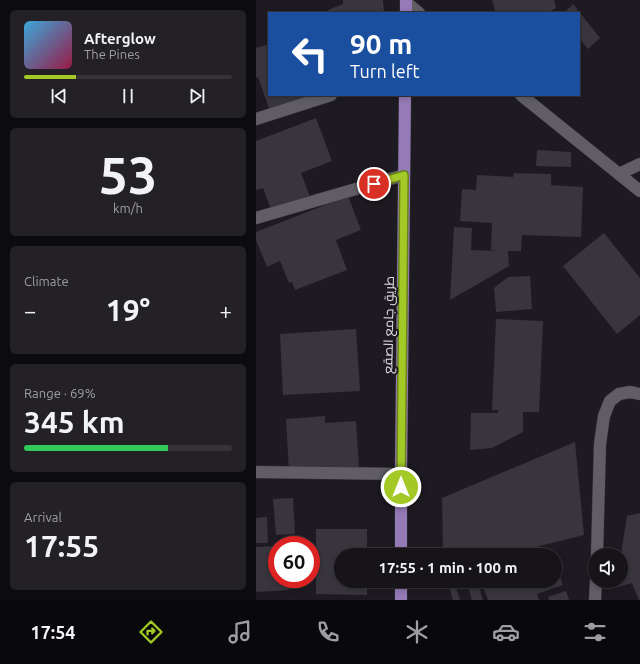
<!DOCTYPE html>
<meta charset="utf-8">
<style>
:root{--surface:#161419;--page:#232126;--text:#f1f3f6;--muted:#9e9ea2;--line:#353338;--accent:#a3c926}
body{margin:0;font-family:Ubuntu,Cairo,sans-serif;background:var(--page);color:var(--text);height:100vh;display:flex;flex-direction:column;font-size:15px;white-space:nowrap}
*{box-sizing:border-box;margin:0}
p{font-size:13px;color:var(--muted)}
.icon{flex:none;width:22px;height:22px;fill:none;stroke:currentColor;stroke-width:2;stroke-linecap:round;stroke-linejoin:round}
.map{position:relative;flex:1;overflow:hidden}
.details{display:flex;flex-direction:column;gap:10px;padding:10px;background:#0c0b0e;width:256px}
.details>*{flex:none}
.top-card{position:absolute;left:12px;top:12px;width:312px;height:84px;border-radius:0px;box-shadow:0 2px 6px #0003,0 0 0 1px var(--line);background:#1a4fa0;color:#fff;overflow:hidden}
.buttons{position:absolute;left:332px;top:548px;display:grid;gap:8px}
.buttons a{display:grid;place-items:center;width:40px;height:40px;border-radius:50%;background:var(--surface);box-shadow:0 2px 6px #0003,0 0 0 1px var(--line);font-size:20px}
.speed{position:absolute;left:12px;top:536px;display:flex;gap:8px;font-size:20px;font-weight:700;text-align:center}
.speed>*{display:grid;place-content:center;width:52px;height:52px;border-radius:50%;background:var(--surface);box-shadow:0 2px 6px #0003,0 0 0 1px var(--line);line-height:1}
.speed .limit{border:6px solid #d22;background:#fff;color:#111}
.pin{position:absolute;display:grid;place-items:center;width:34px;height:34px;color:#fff;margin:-17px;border:2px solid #fff;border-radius:50%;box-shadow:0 1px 4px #0007}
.me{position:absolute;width:44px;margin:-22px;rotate:0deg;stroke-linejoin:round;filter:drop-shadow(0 0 3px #0008)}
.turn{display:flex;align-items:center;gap:14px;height:84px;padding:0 16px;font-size:18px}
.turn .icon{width:52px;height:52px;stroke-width:2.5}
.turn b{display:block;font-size:28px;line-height:34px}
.big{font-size:30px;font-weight:600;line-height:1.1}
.details .widget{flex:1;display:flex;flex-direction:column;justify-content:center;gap:6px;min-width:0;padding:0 14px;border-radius:6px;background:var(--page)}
.details .dial{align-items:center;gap:0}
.dial b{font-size:52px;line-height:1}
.song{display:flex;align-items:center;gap:12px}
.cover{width:48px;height:48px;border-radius:6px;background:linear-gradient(135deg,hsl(200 70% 55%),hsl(340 70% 35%))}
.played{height:4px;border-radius:2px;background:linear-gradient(90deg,var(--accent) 25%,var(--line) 25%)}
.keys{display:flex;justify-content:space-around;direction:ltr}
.heat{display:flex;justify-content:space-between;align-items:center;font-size:22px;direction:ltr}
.charge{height:6px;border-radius:3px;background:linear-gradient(90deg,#34c759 69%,var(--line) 0)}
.trip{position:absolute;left:78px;top:548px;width:228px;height:40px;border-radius:20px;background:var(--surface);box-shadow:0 2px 6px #0003,0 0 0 1px var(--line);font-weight:600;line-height:40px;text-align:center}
.tabs{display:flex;height:64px;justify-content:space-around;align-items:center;background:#09080a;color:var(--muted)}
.tabs .icon{width:28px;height:28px}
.tabs .on{color:var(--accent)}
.tabs b{font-size:18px;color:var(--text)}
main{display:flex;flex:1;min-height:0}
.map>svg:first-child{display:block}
</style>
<main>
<section class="details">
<div class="widget">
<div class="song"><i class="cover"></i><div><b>Afterglow</b><p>The Pines</p></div></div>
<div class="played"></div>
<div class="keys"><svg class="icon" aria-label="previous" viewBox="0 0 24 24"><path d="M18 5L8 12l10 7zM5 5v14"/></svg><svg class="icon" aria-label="pause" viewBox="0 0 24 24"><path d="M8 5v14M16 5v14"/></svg><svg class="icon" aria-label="next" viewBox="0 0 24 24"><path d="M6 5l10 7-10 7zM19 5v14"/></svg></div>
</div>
<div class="widget dial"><b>53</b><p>km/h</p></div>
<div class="widget"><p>Climate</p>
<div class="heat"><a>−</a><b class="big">19°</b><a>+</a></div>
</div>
<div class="widget"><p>Range · 69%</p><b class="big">345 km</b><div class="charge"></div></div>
<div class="widget"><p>Arrival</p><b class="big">17:55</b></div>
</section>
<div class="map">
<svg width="384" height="600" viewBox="0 0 384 600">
<rect width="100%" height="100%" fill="#1d1a21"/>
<g fill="#38353d">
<path d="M87,0H127L128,13H74L72,10L87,4Z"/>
<path d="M236,0H298L300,8L292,13H240Z"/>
<path d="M317,4L344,38L332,49L323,38V13H301L303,11L308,13Z"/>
<path d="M13,44V95H47L48,99L14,111L2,77L0,78V48Z"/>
<path d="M60,118L76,161L45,173L54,197L16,212L7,188L0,190V141Z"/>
<path d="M281,150L315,152V167L280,166Z"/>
<path d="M258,173L295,174V185L327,187L325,237L266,235L265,251H252L253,266L194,300L198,227L216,228L215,250L239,251L235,250L236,223L204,221L206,189L220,190L221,175L257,177Z"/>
<path d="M92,196L105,230L80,240L91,270L39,290L36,282L33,283L24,261L11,267L0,240V232Z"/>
<path d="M348,233L384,278V315L361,334L307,266Z"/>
<path d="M274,276L276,309L240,312L238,288L252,277Z"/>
<path d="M240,319L287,321L283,412H267V432L236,448L214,450L215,413H242V410H236Z"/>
<path d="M100,329L104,391L27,395L24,334Z"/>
<path d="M69,416V423L100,421L103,469L33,472L30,419Z"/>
<path d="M319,442L328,535L248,555H187L186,498Z"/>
<path d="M37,498L39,534L20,535L17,499Z"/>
<path d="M384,513V600H383L376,583L355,589L356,581H365V555H358L359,550L365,554L371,516Z"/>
<path d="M11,517L12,543H0V518Z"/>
<path d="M60,529H111V555H85V581H111V595L60,594Z"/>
<path d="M21,546V579H32L33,590L0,592V547Z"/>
<path d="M299,562L307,585L281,594L283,600H232L225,581H299Z"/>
<path d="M198,581L204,600H197L192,583Z"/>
<path d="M210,581H221L227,600H216Z"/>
<path d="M310,591L313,600H293L292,597Z"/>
</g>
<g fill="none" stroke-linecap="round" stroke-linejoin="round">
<defs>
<g id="street">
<path d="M150,2L163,13"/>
<path d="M265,95L384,191"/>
<path d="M0,119L75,95"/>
<path d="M363,174L384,164"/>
<path d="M0,218L148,175"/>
<path d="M0,472L145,474"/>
<path d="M341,555L344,444L348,416L354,401L363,394L374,392L384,394"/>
<path d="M339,600L340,581"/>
</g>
<g id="primary">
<path d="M150,13V0"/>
<path d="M145,555V474L149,95"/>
<path d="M145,581V600"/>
</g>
</defs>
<use href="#street" stroke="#37353a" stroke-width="13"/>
<use href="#primary" stroke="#37353a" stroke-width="13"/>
<use href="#street" stroke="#605d65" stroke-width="12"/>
<use href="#primary" stroke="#947ab6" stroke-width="12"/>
</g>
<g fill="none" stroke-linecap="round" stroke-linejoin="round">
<defs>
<path id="route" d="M118,184L148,175L145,487"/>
</defs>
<use href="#route" stroke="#6a8319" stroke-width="10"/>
<use href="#route" stroke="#a3c926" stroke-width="7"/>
</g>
<g text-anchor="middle" stroke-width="4" stroke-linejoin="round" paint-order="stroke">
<g font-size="13" fill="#e3e1e6" stroke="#1d1a21">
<text transform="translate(132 325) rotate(-89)" y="5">طريق جامع الصقع</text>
</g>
</g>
</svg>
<div class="buttons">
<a><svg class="icon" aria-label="sound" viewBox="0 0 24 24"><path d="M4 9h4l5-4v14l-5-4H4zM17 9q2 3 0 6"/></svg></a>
</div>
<div class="speed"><div class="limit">60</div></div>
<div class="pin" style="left:118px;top:184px;background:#d93025"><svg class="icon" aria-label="arrive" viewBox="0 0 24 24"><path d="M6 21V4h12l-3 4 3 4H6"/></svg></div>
<svg class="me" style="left:145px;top:487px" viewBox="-20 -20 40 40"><circle r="17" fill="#a3c926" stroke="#fff" stroke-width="3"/><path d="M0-11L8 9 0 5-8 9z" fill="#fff"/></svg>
<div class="trip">17:55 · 1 min · 100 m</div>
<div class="top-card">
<div class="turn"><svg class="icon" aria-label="left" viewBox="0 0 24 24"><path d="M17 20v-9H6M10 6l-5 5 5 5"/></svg><div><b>90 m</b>Turn left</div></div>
</div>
</div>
</main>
<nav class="tabs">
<b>17:54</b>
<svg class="icon on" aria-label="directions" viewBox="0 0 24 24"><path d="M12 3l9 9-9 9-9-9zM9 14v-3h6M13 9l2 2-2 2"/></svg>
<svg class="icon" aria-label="music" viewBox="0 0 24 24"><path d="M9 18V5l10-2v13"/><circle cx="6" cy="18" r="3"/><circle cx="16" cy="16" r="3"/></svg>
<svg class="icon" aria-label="phone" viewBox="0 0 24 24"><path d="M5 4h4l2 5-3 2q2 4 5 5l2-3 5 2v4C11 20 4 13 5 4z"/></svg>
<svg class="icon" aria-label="climate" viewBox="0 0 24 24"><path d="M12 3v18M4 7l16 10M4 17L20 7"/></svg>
<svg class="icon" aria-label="car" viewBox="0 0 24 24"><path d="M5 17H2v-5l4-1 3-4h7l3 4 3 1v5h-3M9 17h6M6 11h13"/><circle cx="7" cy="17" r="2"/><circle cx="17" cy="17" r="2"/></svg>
<svg class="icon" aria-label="filters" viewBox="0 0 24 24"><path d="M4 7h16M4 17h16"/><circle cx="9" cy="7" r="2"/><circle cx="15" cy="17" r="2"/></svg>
</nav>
